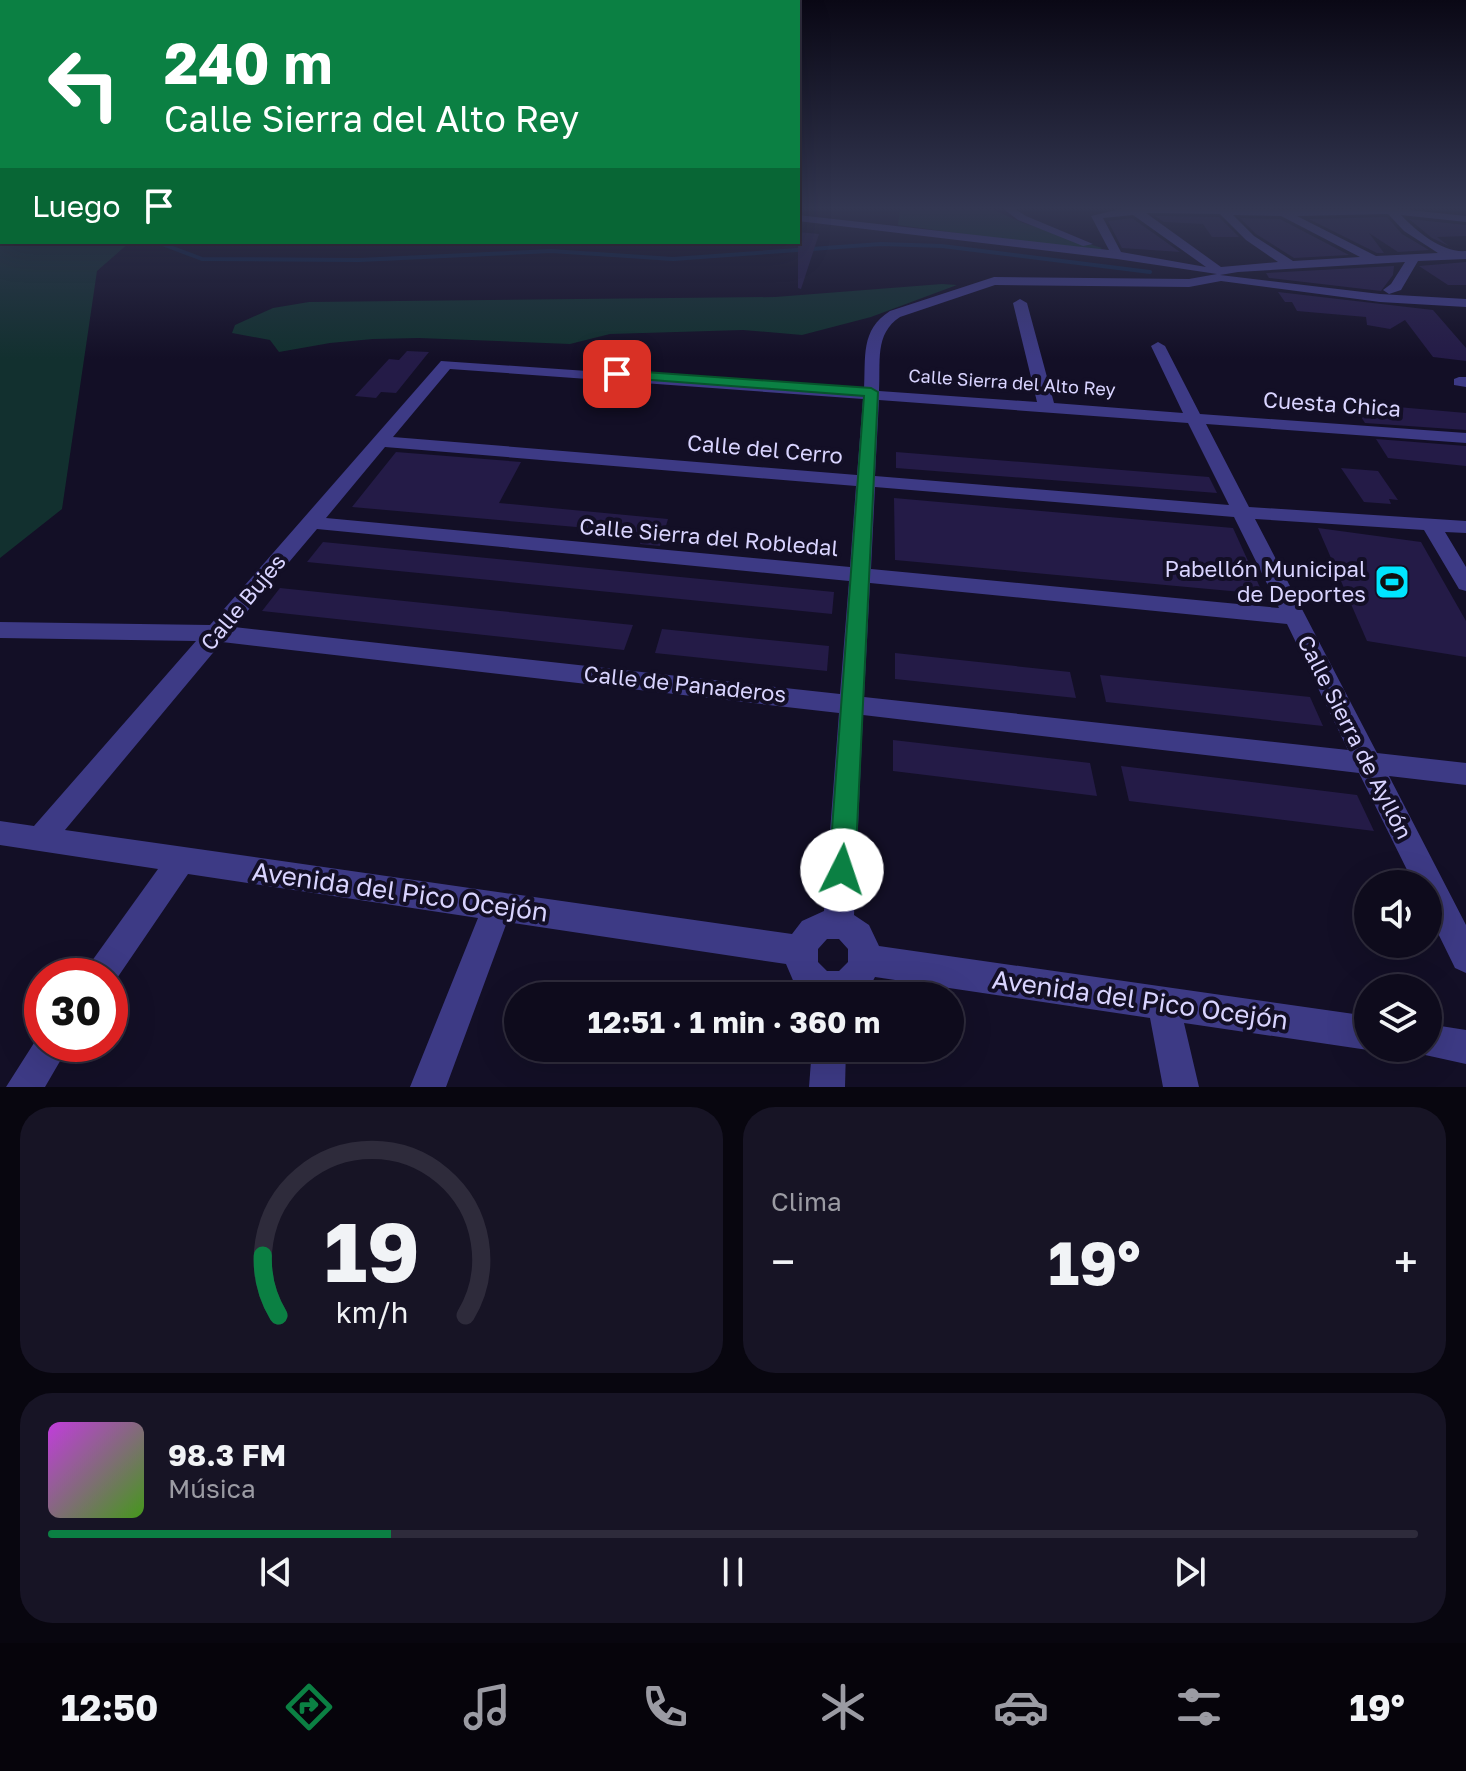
<!DOCTYPE html>
<html lang="es">
<meta charset="utf-8">
<style>
:root{--surface:#0e0b1c;--page:#171425;--text:#f1f3f6;--muted:#9b9ba3;--line:#2e2b3b;--accent:#0b8043}
body{margin:0;font-family:"Golos Text",sans-serif;background:var(--page);color:var(--text);height:100vh;display:flex;flex-direction:column;font-size:30px;white-space:nowrap}
*{box-sizing:border-box;margin:0}
p{font-size:26px;color:var(--muted)}
.icon{flex:none;width:44px;height:44px;fill:none;stroke:currentColor;stroke-width:2;stroke-linecap:round;stroke-linejoin:round}
.map{position:relative;height:1087px;overflow:hidden}
.details{display:flex;flex-direction:column;gap:20px;padding:20px;background:#08060f;flex:1}
.details>*{flex:none}
.guide{position:absolute;left:0px;top:0px;width:800px;height:244px;box-shadow:0 8px 32px #0002,0 0 0 2px var(--line);background:#0b8043;color:#fff;overflow:hidden}
.tools{position:absolute;left:1354px;top:870px;display:grid;gap:16px}
.tools a{display:grid;place-items:center;width:88px;height:88px;border-radius:50%;background:var(--surface);box-shadow:0 8px 32px #0002,0 0 0 2px var(--line);font-size:40px}
.speed{position:absolute;left:24px;top:958px;display:flex;gap:16px;font-size:40px;font-weight:700;text-align:center}
.speed>*{display:grid;place-content:center;width:104px;height:104px;border-radius:50%;background:var(--surface);box-shadow:0 8px 32px #0002,0 0 0 2px var(--line);line-height:1}
.speed .limit{border:12px solid #d22;background:#fff;color:#111}
.pin{position:absolute;display:grid;place-items:center;width:68px;height:68px;color:#fff;margin:-34px;border-radius:16px;box-shadow:0 4px 12px #0006}
.me{position:absolute;width:88px;margin:-44px;rotate:4deg;stroke-linejoin:round;filter:drop-shadow(0 0 6px #0008)}
.turn{display:flex;align-items:center;gap:28px;height:168px;padding:0 32px;font-size:36px}
.turn .icon{width:104px;height:104px;stroke-width:2.5}
.turn b{display:block;font-size:56px;line-height:68px}
.then{display:flex;align-items:center;height:76px;padding:0 32px;background:#0003;gap:16px;font-size:30px}
.big{font-size:60px;font-weight:700;line-height:1.1}
.details .widget{flex:1;display:flex;flex-direction:column;justify-content:center;gap:12px;min-width:0;padding:0 28px;border-radius:32px;background:var(--page)}
.details .dial{align-items:center;gap:0}
.dial svg{height:208px;overflow:visible;fill:none;stroke:var(--line);stroke-width:7;stroke-linecap:round;text-anchor:middle}
.dial text{fill:var(--text);stroke:none}
.song{display:flex;align-items:center;gap:24px}
.cover{width:96px;height:96px;border-radius:12px;background:linear-gradient(135deg,hsl(290 70% 55%),hsl(100 70% 35%))}
.played{height:8px;border-radius:4px;background:linear-gradient(90deg,var(--accent) 25%,var(--line) 25%)}
.keys{display:flex;justify-content:space-around;direction:ltr}
.heat{display:flex;justify-content:space-between;align-items:center;font-size:44px;direction:ltr}
.details .tiles{flex:1;display:grid;gap:20px;grid-template-columns:1fr 1fr}
.widget:last-child{grid-column:span 2}
.trip{position:absolute;left:504px;top:982px;width:460px;height:80px;border-radius:40px;background:var(--surface);box-shadow:0 8px 32px #0002,0 0 0 2px var(--line);font-weight:700;line-height:80px;text-align:center}
.tab-bar{display:flex;height:128px;justify-content:space-around;align-items:center;background:#06040b;color:var(--muted)}
.tab-bar .icon{width:56px;height:56px}
.tab-bar .on{color:var(--accent)}
.tab-bar b{font-size:36px;color:var(--text)}
.map>svg:first-child{display:block}
</style>
<div class="map">
<svg width="1466" height="1087" viewBox="0 0 1466 1087">
<rect width="100%" height="100%" fill="#130f26"/>
<g fill="#12302f">
<path d="M0,207L2,242H130L97,271L62,509L0,558Z"/>
<path d="M900,207L992,209L1023,223L1102,248L1096,252L898,225Z"/>
<path d="M942,284L957,285L871,317L802,335L743,330L610,334L570,344L419,338L373,339L330,343L279,352L270,340L232,333L235,325L273,308L309,302L775,297Z"/>
</g>
<g fill="none" stroke-linecap="round" stroke-linejoin="round">
<path stroke="#0c2248" stroke-width="4" d="M157,242L202,259L359,260L551,251L673,259L881,244L942,246L1150,272"/>
</g>
<g fill="#241b47">
<path d="M1155,216L1219,217L1239,237H1212L1203,224L1164,222Z"/>
<path d="M1387,217L1402,234L1429,250L1398,252L1369,233L1384,253H1377L1309,219Z"/>
<path d="M1132,218L1180,252L1122,248L1108,221Z"/>
<path d="M1240,218L1280,219L1349,255L1294,258L1256,234Z"/>
<path d="M1409,219L1466,225V236L1437,237L1449,246L1432,238Z"/>
<path d="M798,232L819,234L801,289L798,288Z"/>
<path d="M1466,262V285H1448L1419,266Z"/>
<path d="M1394,266L1393,275L1381,291L1269,278L1266,273Z"/>
<path d="M1278,292L1433,310L1466,348V361L1433,357L1405,320L1390,329L1367,325L1366,317L1297,311L1292,302H1285Z"/>
<path d="M407,351L429,352L396,393L381,392L376,398L355,396L389,359L399,360Z"/>
<path d="M1352,403L1466,413V430L1365,423Z"/>
<path d="M1376,439L1466,446V466L1388,458Z"/>
<path d="M396,452L521,462L499,503L668,519L660,546L640,544L644,533L352,507Z"/>
<path d="M896,452L1209,477L1217,493L896,468Z"/>
<path d="M1341,468L1378,471L1398,500L1389,499L1391,504L1364,502Z"/>
<path d="M894,498L1233,528L1263,594L895,560Z"/>
<path d="M1318,528L1421,542L1466,621V657L1367,641Z"/>
<path d="M323,542L834,592L832,614L307,562Z"/>
<path d="M280,588L433,604L633,625L624,650L262,611Z"/>
<path d="M662,629L829,646L827,671L655,653Z"/>
<path d="M895,653L1070,672L1076,698L895,679Z"/>
<path d="M1100,675L1310,697L1323,726L1106,702Z"/>
<path d="M893,740L1090,763L1097,796L893,771Z"/>
<path d="M1121,766L1357,795L1374,831L1129,801Z"/>
</g>
<g fill="none" stroke-linecap="round" stroke-linejoin="round">
<g fill="#3d3a85" fill-rule="evenodd">
<path d="M1001,207H1012L1026,216L1093,244L1083,246L1018,220Z"/>
<path d="M1129,207L1285,210L1391,208L1466,216V222L1401,215C1417,232 1443,253 1466,251V259L1418,261L1401,290L1389,294L1383,290L1391,284L1405,262L1238,272L1220,275L1380,294L1466,299V307L1380,302L1221,281L1189,287L995,285L900,317C874,334 881,362 879,391L1037,402L1013,303L1020,299L1027,303L1054,403L1183,413L1151,346L1158,342L1165,346L1200,414L1466,433V443L1206,424L1249,507L1466,521V533L1445,532L1466,567V591L1459,589L1424,530L1255,519L1377,753L1466,763V785L1389,776L1466,925V973L1455,968L1428,913V884H1414L1359,773L863,715L854,915L869,925L879,946L1368,1016V1048H1372L1368,1050L1184,1023L1199,1087H1163L1150,1018L875,977C862,1004 833,996 808,996L795,985L786,964L507,922L446,1087H410L478,918L188,874L111,987L110,976H84L89,965L158,869L0,845V821L34,826L196,641L0,638V622L210,625L441,361L864,390C866,357 860,330 890,311L994,277L1189,279L1217,274L1117,259L798,221V215L1109,250L1091,216ZM1146,213L1220,214L1246,240L1278,262L1221,267ZM1388,214L1404,231L1438,253L1376,256L1297,216ZM1133,215L1206,267L1121,252L1103,218ZM1233,215L1281,216L1360,257L1293,261L1254,236ZM450,369L863,399L857,475L393,437ZM879,400L1188,423L1229,505L875,476ZM385,447L856,486L850,567L326,518ZM875,487L1234,517L1279,608L871,569ZM317,529L849,581L840,694L234,627ZM870,583L1287,624L1348,750L864,697ZM222,642L839,713L824,911L802,921L792,934L65,830ZM827,939H839L848,949V962L839,971H827L818,962V949Z"/>
<path d="M1459,377H1466V387L1454,385V379Z"/>
<path d="M1428,1024L1466,1030V1064L1416,1053L1414,1048H1428Z"/>
<path d="M41,1032L42,1044H70L45,1087H6Z"/>
<path d="M812,1048H846L845,1087H809Z"/>
</g>
</g>
<linearGradient id="sky" x2="0" y2="1"><stop stop-color="#0a0815"/><stop offset="0.58" stop-color="#333752"/><stop offset="1" stop-color="#333752" stop-opacity="0"/></linearGradient>
<rect width="1466" height="359" fill="url(#sky)"/>
<path fill="#0b8043" stroke="#07532c" stroke-width="2" d="M617,370L871,388L878,392L855,870L851,878L842,882L832,878L829,870L864,396L612,377L610,374Z"/>
<defs>
<symbol id="stadium-square" viewBox="-11 -11 22 22"><rect x="-9" y="-9" width="18" height="18" rx="4" fill="#00e5ff" stroke="#130f26"/><path d="M0-5a6.5 5 0 1 0 0 10a6.5 5 0 1 0 0-10ZM-3.5-1.8h7v3.6h-7Z" fill="#111"/></symbol>
</defs>
<g fill-rule="evenodd">
<use href="#stadium-square" x="1372" y="562" width="40" height="40"/>
</g>
<g text-anchor="middle" stroke-width="8" stroke-linejoin="round" paint-order="stroke">
<g font-size="18" fill="#d9d4ff" stroke="#130f26">
<text transform="translate(1012 383) rotate(4)" y="6">Calle Sierra del Alto Rey</text>
</g>
<g font-size="22" fill="#d9d4ff" stroke="#130f26">
<text transform="translate(1332 404) rotate(4)" y="8">Cuesta Chica</text>
<text transform="translate(765 449) rotate(5)" y="8">Calle del Cerro</text>
<text transform="translate(709 537) rotate(5)" y="8">Calle Sierra del Robledal</text>
<text transform="translate(243 602) rotate(-50)" y="8">Calle Bujes</text>
<text transform="translate(685 684) rotate(6)" y="8">Calle de Panaderos</text>
<text transform="translate(1355 737) rotate(63)" y="8">Calle Sierra de Ayllón</text>
</g>
<g font-size="22" fill="#d9d4ff" stroke="#130f26" text-anchor="end">
<text x="1366" y="577">Pabellón Municipal<tspan x="1366" dy="25">de Deportes</tspan></text>
</g>
<g font-size="26" fill="#d9d4ff" stroke="#130f26">
<text transform="translate(400 892) rotate(8)" y="9">Avenida del Pico Ocejón</text>
<text transform="translate(1140 1000) rotate(8)" y="9">Avenida del Pico Ocejón</text>
</g>
</g>
</svg>
<div class="tools">
<a><svg class="icon" aria-label="sound" viewBox="0 0 24 24"><path d="M4 9h4l5-4v14l-5-4H4zM17 9q2 3 0 6"/></svg></a>
<a><svg class="icon" aria-label="layers" viewBox="0 0 24 24"><path d="M12 4l9 5-9 5-9-5zM3 14l9 5 9-5"/></svg></a>
</div>
<div class="speed"><div class="limit">30</div></div>
<div class="pin" style="left:617px;top:374px;background:#d93025"><svg class="icon" aria-label="arrive" viewBox="0 0 24 24"><path d="M6 21V4h12l-3 4 3 4H6"/></svg></div>
<svg class="me" style="left:842px;top:870px" viewBox="-20 -20 40 40"><circle r="19" fill="#fff"/><path d="M0-13L10 11 0 6-10 11z" fill="#0b8043"/></svg>
<div class="trip">12:51 · 1 min · 360 m</div>
<div class="guide">
<div class="turn"><svg class="icon" aria-label="left" viewBox="0 0 24 24"><path d="M17 20v-9H6M10 6l-5 5 5 5"/></svg><div><b>240 m</b>Calle Sierra del Alto Rey</div></div>
<div class="then">Luego<svg class="icon" aria-label="arrive" viewBox="0 0 24 24"><path d="M6 21V4h12l-3 4 3 4H6"/></svg></div>
</div>
</div>
<section class="details">
<div class="tiles">
<div class="widget dial"><svg viewBox="0 0 100 80">
<path d="M14 69A42 42 0 1 1 86 69"/>
<path d="M14 69A42 42 0 0 1 8 46" stroke="#0b8043"/>
<text x="50" y="56" font-size="32" font-weight="700">19</text>
<text x="50" y="72" font-size="11">km/h</text>
</svg></div>
<div class="widget"><p>Clima</p>
<div class="heat"><a>−</a><b class="big">19°</b><a>+</a></div>
</div>
<div class="widget">
<div class="song"><i class="cover"></i><div><b>98.3 FM</b><p>Música</p></div></div>
<div class="played"></div>
<div class="keys"><svg class="icon" aria-label="previous" viewBox="0 0 24 24"><path d="M18 5L8 12l10 7zM5 5v14"/></svg><svg class="icon" aria-label="pause" viewBox="0 0 24 24"><path d="M8 5v14M16 5v14"/></svg><svg class="icon" aria-label="next" viewBox="0 0 24 24"><path d="M6 5l10 7-10 7zM19 5v14"/></svg></div>
</div>
</div>
</section>
<nav class="tab-bar">
<b>12:50</b>
<svg class="icon on" aria-label="directions" viewBox="0 0 24 24"><path d="M12 3l9 9-9 9-9-9zM9 14v-3h6M13 9l2 2-2 2"/></svg>
<svg class="icon" aria-label="music" viewBox="0 0 24 24"><path d="M9 18V5l10-2v13"/><circle cx="6" cy="18" r="3"/><circle cx="16" cy="16" r="3"/></svg>
<svg class="icon" aria-label="phone" viewBox="0 0 24 24"><path d="M5 4h4l2 5-3 2q2 4 5 5l2-3 5 2v4C11 20 4 13 5 4z"/></svg>
<svg class="icon" aria-label="climate" viewBox="0 0 24 24"><path d="M12 3v18M4 7l16 10M4 17L20 7"/></svg>
<svg class="icon" aria-label="car" viewBox="0 0 24 24"><path d="M5 17H2v-5l4-1 3-4h7l3 4 3 1v5h-3M9 17h6M6 11h13"/><circle cx="7" cy="17" r="2"/><circle cx="17" cy="17" r="2"/></svg>
<svg class="icon" aria-label="filters" viewBox="0 0 24 24"><path d="M4 7h16M4 17h16"/><circle cx="9" cy="7" r="2"/><circle cx="15" cy="17" r="2"/></svg>
<b>19°</b>
</nav>
